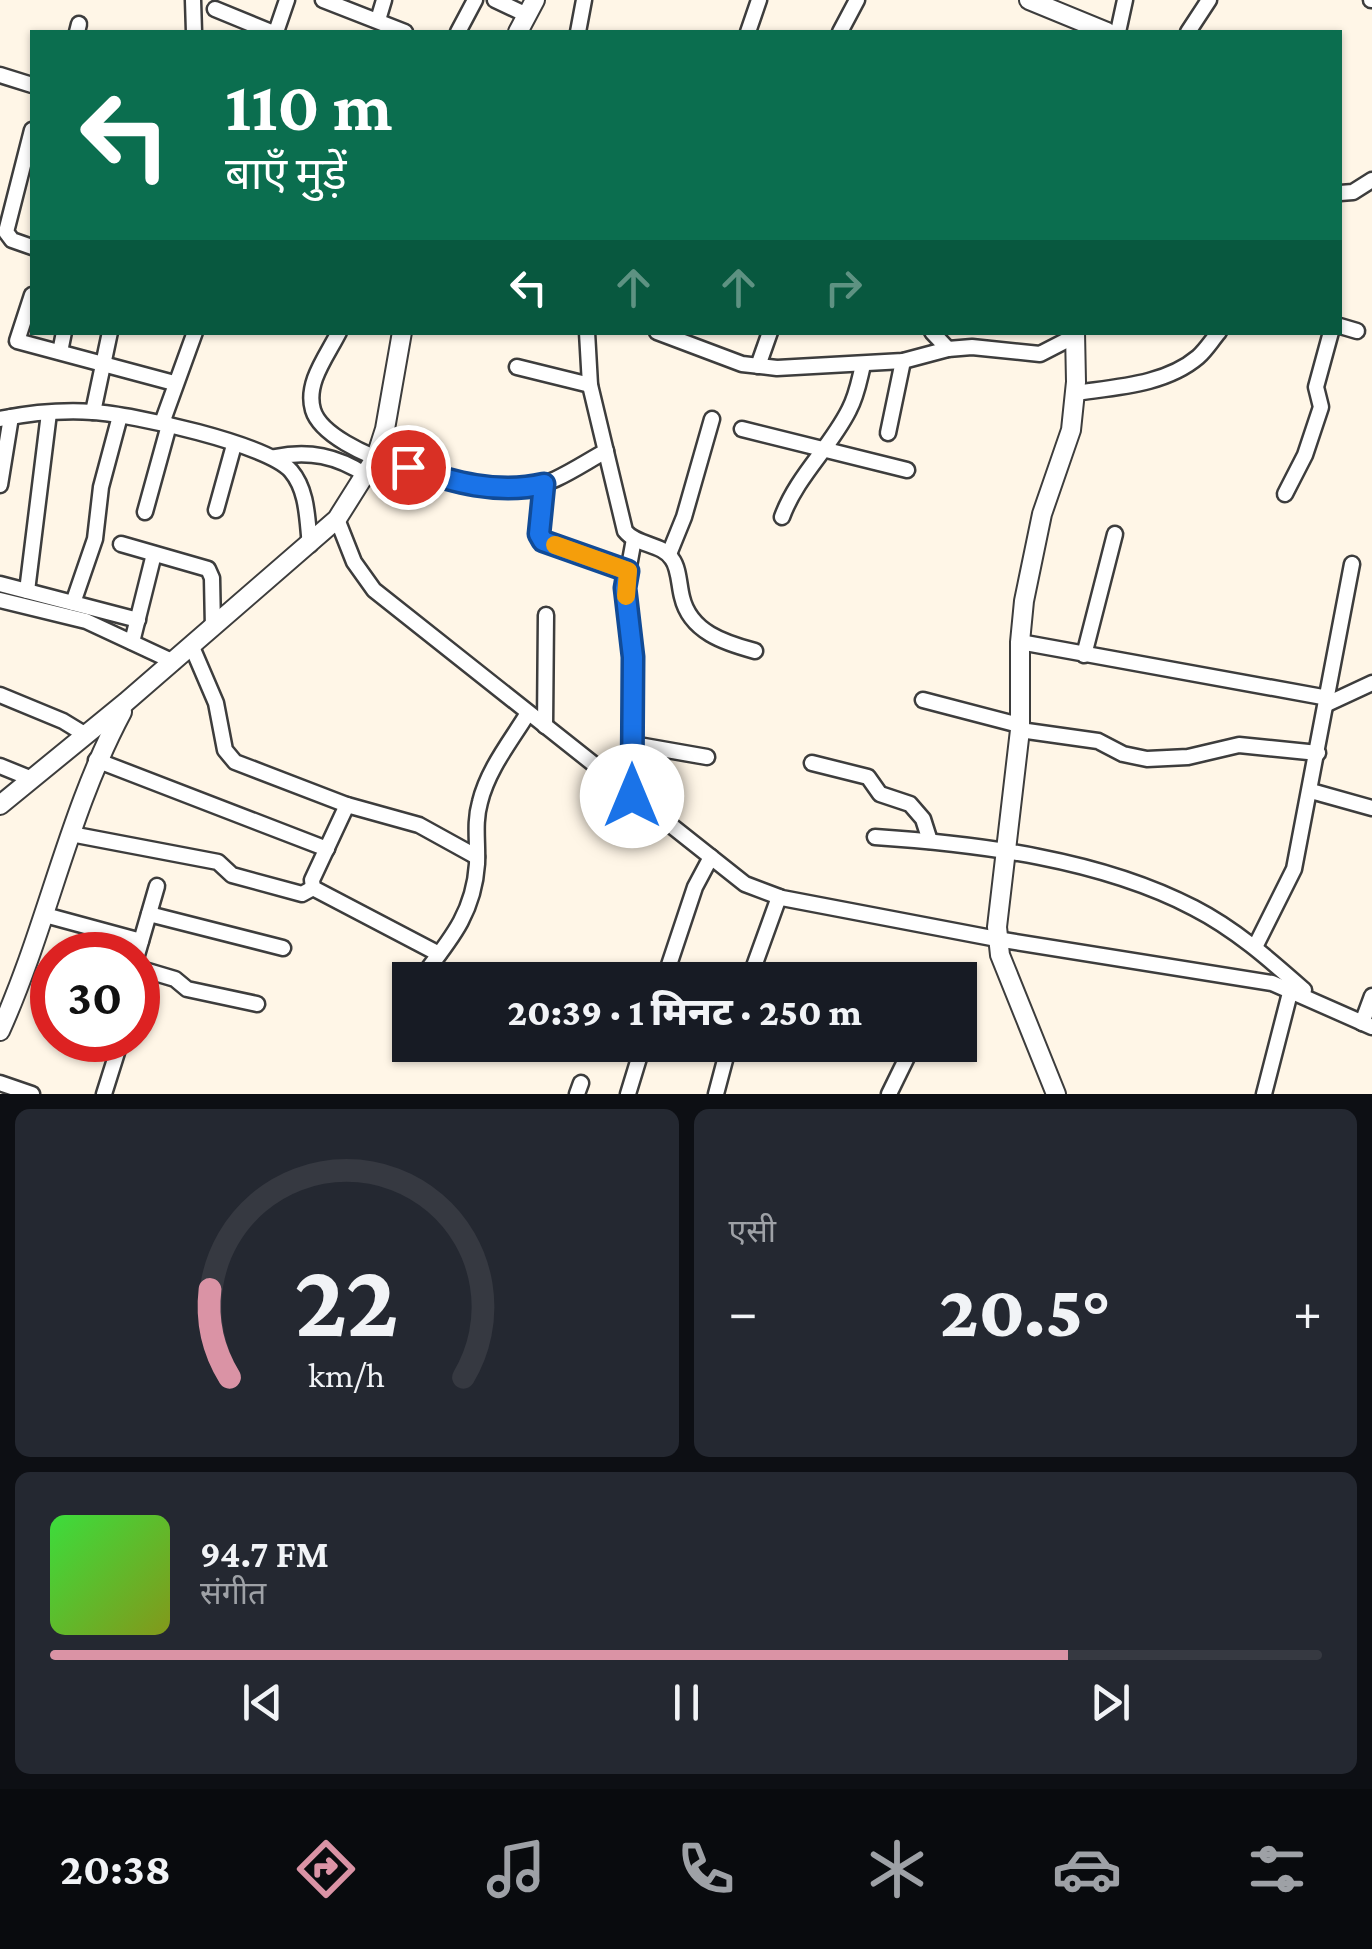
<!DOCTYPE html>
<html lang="hi">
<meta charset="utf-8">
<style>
:root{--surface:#171b24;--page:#242831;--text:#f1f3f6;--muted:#9ea1a6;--line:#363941;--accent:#da93a5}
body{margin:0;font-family:"Crimson Pro","Noto Sans Devanagari",serif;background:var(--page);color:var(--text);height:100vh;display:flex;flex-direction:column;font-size:38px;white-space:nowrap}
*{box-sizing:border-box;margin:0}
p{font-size:32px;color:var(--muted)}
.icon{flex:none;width:55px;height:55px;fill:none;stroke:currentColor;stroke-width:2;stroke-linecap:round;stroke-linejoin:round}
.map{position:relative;height:1094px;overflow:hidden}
.sheet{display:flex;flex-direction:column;gap:15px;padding:15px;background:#0d0f14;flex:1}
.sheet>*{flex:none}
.guide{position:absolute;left:30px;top:30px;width:1312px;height:305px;border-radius:0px;box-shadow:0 2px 8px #0004;background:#0b6e4f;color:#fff;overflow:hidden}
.speed{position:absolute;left:30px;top:932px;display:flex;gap:20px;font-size:50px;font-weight:700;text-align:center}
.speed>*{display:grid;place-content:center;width:130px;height:130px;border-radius:50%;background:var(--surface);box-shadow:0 2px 8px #0004;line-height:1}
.speed .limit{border:15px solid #d22;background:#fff;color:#111}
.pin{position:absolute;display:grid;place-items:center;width:85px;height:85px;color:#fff;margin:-42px;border:5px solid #fff;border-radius:50%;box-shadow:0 2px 10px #0007}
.me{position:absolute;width:110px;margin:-55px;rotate:0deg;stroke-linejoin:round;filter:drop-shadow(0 0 8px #0008)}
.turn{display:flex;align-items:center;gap:35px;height:210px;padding:0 30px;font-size:45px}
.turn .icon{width:130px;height:130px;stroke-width:2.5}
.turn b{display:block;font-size:70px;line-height:85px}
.lanes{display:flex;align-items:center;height:95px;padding:0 30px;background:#0003;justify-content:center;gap:50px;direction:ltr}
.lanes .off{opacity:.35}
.big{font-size:75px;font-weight:800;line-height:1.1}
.sheet .card{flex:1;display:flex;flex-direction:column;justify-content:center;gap:15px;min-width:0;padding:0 35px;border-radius:15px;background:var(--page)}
.sheet .dial{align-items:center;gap:0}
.dial svg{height:260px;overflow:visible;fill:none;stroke:var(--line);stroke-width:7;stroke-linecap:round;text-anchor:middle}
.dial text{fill:var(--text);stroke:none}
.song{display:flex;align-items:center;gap:30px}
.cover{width:120px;height:120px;border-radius:15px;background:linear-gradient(135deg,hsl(120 70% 55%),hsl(70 70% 35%))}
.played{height:10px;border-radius:5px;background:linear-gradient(90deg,var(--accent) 80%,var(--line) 80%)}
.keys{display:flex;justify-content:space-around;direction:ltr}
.heat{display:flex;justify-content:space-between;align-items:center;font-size:55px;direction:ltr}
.sheet .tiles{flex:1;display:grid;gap:15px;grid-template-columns:1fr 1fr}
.card:last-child{grid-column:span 2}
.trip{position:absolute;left:392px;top:962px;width:585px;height:100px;border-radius:0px;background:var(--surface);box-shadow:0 2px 8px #0004;font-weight:800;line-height:100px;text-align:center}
.dock{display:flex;height:160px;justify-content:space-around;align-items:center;background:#090b0e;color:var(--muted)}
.dock .icon{width:70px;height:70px}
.dock .on{color:var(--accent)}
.dock b{font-size:45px;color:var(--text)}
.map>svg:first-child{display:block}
</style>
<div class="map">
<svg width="1372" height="1094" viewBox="0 0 1372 1094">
<rect width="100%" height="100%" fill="#fff6e7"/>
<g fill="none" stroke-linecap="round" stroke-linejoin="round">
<defs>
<g id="minor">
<path d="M193,0L194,32"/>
<path d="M323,0L405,32"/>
<path d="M495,0L527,15"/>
<path d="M1371,0H1372"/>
<path d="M215,9L271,32"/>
<path d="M378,20L384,0"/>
<path d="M77,32L79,24"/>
<path d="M276,32L287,0"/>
<path d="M458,32L475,0"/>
<path d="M578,32L584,0"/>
<path d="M748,32L759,0"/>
<path d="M840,32L857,0"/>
<path d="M1118,32L1125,0"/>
<path d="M1188,32L1209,0"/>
<path d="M0,75L32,85"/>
<path d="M32,130L6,232L12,240L32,247"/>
<path d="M1340,193L1353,192L1372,180"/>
<path d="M32,295L17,341L174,383"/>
<path d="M1340,326L1357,331"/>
<path d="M339,332C327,356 305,383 313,410C327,457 478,494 522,489C552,486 580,465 606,451"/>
<path d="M587,332L590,385L625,531C637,546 662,543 672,559C679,568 679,586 682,597C690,632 725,643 755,651"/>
<path d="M657,332L742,364L777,368L903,361L948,349L972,347L1040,354L1075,336"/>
<path d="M932,332L948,349"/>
<path d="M60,352L64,332"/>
<path d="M758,366L770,332"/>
<path d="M517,367L590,385"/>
<path d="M1075,393C1116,387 1165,385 1198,357C1206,350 1212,340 1219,332"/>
<path d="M93,412L110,332"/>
<path d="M0,419C30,413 62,410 93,412C132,414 268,444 291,471C308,491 307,520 310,545"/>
<path d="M162,423L195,332"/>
<path d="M742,429L907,470"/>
<path d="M888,433L903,361"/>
<path d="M275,457C309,450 337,456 366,475"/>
<path d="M0,485L11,417"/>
<path d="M544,485L539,533L543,541L628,571"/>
<path d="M1285,494L1305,455L1321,407L1316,387L1331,332"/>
<path d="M216,510L234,445"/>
<path d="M145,512L169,425"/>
<path d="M782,517C797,476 830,448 849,410C857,395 859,381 863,365"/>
<path d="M337,519L354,562L374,590L745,884L782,898L997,939L1272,983L1372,1027"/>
<path d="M121,544L208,569L212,578L213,628"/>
<path d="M669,554L684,517L712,419"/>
<path d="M0,584L138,620"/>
<path d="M27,591L49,413"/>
<path d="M0,600L86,621L174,662"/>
<path d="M73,603L95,539L101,487L120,416"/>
<path d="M132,642L154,554"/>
<path d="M1020,642L1328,698"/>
<path d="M192,647L216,703L225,750L235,762L347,805L419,825L477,857"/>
<path d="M1084,655L1115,534"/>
<path d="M0,695L63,721L86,735"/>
<path d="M923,700L1019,725"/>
<path d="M1327,704L1372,683"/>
<path d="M545,726L546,615"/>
<path d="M1020,730L1098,741L1123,754L1147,759L1188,757L1239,745L1318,753"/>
<path d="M633,744L707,757"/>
<path d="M96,760L327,849"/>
<path d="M812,763L868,777L880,794L910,804L923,819L930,841"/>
<path d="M0,766L32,779"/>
<path d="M1311,791L1372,808"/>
<path d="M632,795L633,657L625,588L634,539"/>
<path d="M347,805L312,880L313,888L439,954"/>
<path d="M71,834L218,862L232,875L302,894L313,888"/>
<path d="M875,837C979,844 1100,859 1194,908C1235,929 1269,959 1304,990"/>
<path d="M149,914L283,948"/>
<path d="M45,915L141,941"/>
<path d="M1255,947L1294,869L1352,564"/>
<path d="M137,955L157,886"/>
<path d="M138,968L175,979L187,989L257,1004"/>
<path d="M424,974C452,938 474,911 477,864C478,842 474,823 480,802C488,769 511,741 528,713"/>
<path d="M664,980L695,887L711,857"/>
<path d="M749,980L779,897"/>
<path d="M1362,1023L1372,996"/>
<path d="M0,1083L32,1094"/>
<path d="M104,1094L121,1040"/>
<path d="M577,1094L581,1083"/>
<path d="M628,1094L643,1045"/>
<path d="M716,1094L729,1045"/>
<path d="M889,1094L913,1045"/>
<path d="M1264,1094L1291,989"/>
</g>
<g id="tertiary">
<path d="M1029,0L1107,32"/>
<path d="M518,32L535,0"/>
<path d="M0,805L126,702L337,519L376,457L385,429L402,332"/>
<path d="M0,1031C47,927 68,813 122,712"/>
<path d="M1056,1094L1000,955L997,927L1020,730V642L1024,601L1042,514L1071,430L1076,382L1075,332"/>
</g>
</defs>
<use href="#minor" stroke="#3d3d3d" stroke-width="19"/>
<use href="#tertiary" stroke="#3d3d3d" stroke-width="22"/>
<use href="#minor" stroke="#fff" stroke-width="14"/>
<use href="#tertiary" stroke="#fff" stroke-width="18"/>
</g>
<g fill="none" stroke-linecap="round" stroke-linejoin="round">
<defs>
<path id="route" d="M408,467C453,482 497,495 544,484L539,534L543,541L628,571L625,588L633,657L632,796"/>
</defs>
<use href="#route" stroke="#114b97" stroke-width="25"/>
<use href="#route" stroke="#1a73e8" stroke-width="18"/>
<path stroke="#f59e0b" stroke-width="18" d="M555,545L628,571L626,596"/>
</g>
</svg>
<div class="speed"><div class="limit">30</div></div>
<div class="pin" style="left:408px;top:467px;background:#d93025"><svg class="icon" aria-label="arrive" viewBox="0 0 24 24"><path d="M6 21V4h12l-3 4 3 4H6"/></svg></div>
<svg class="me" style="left:632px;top:796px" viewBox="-20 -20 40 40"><circle r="19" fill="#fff"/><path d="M0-13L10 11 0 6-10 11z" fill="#1a73e8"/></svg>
<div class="trip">20:39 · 1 मिनट · 250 m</div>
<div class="guide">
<div class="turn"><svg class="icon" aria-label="left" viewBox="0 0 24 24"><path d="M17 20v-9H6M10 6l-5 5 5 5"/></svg><div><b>110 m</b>बाएँ मुड़ें</div></div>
<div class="lanes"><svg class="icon" aria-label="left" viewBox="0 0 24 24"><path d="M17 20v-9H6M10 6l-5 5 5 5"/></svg><svg class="icon off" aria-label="ahead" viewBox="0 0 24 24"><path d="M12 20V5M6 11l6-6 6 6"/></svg><svg class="icon off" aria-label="ahead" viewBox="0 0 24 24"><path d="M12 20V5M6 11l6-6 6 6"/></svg><svg class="icon off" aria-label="right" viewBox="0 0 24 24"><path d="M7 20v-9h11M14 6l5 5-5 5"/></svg></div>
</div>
</div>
<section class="sheet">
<div class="tiles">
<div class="card dial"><svg viewBox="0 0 100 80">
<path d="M14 69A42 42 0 1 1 86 69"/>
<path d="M14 69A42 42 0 0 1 8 42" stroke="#da93a5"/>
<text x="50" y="56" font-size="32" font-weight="700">22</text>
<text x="50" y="72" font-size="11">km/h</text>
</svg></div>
<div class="card"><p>एसी</p>
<div class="heat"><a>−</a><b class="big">20.5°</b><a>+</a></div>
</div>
<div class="card">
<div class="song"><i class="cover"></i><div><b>94.7 FM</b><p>संगीत</p></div></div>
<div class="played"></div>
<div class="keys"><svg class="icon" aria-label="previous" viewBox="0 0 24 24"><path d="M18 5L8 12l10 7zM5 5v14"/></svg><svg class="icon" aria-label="pause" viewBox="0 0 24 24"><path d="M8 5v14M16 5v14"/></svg><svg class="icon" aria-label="next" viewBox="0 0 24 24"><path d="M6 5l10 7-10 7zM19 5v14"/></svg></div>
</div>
</div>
</section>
<nav class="dock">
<b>20:38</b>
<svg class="icon on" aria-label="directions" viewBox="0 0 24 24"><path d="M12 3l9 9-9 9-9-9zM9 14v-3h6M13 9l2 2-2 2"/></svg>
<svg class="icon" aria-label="music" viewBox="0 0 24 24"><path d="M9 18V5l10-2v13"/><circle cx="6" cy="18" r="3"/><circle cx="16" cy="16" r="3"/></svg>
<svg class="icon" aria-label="phone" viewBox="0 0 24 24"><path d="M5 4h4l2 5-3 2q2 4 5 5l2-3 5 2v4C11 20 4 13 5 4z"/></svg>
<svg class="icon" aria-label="climate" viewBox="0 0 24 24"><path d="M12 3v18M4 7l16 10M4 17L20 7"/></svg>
<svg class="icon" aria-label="car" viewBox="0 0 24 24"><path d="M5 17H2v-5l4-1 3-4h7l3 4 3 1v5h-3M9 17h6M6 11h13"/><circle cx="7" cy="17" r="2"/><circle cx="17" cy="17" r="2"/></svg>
<svg class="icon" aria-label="filters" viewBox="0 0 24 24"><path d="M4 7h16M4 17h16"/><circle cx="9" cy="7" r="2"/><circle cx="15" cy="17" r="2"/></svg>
</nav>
